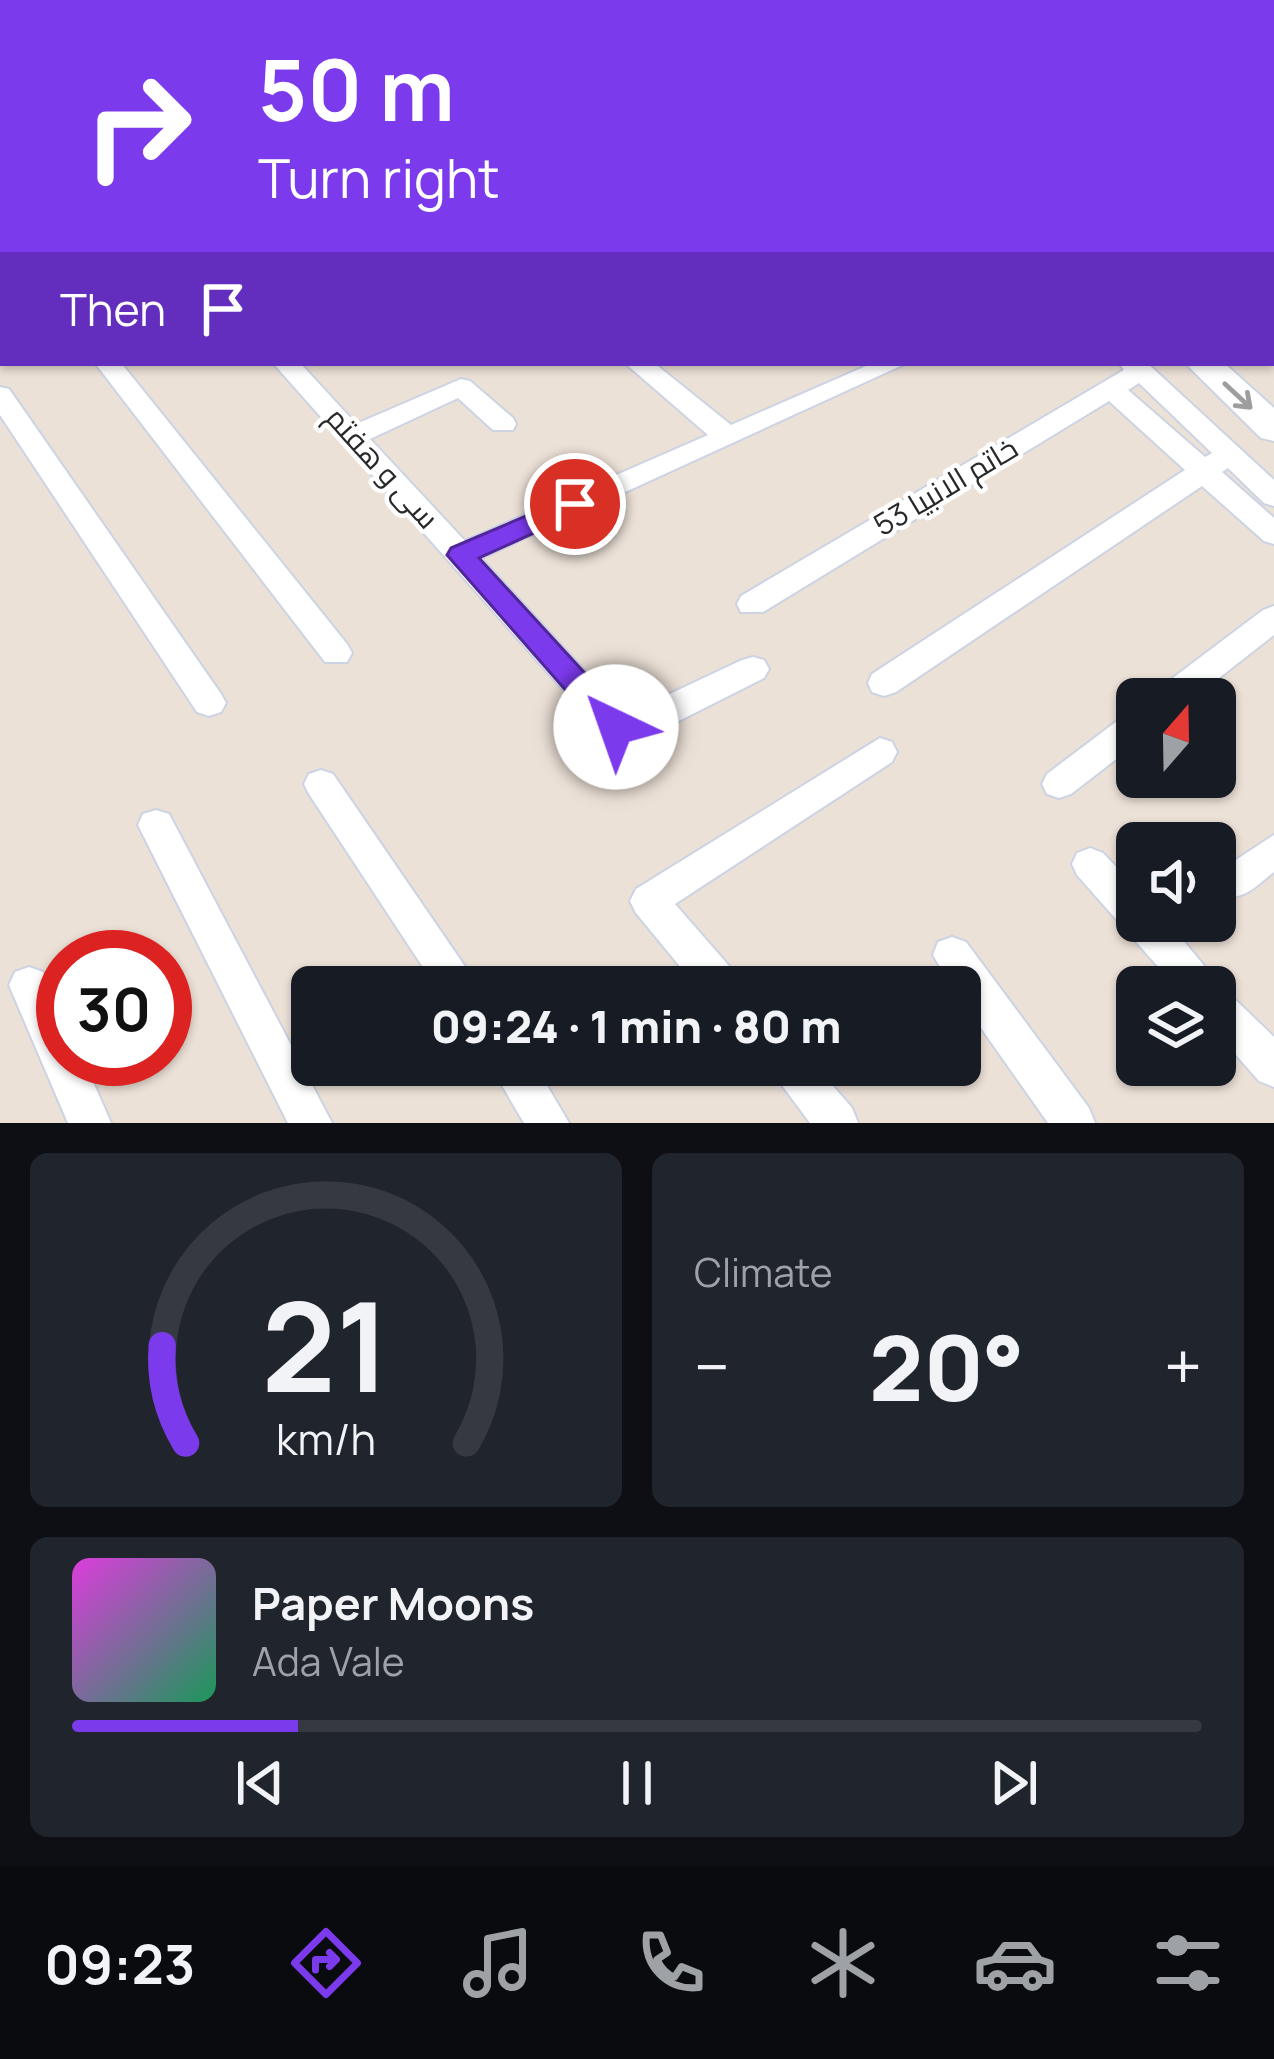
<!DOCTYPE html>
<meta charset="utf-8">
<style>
:root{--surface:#171b24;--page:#20242c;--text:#f1f3f6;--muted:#9ea1a6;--line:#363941;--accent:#7c3aed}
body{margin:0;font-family:Manrope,Cairo,sans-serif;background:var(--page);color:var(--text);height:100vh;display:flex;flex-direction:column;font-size:45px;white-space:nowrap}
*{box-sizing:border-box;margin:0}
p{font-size:39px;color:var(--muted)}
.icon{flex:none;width:66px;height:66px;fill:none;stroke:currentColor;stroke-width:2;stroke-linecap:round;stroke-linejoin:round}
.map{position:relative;height:1123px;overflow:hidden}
.side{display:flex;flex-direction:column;gap:30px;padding:30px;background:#0d0f14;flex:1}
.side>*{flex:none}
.banner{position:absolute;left:0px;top:0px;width:1275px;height:366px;box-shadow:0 3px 9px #0004;background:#7c3aed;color:#fff;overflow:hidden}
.needle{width:78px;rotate:20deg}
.buttons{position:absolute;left:1116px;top:678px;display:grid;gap:24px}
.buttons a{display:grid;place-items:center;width:120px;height:120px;border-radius:18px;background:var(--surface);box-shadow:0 3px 9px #0004;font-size:60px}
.speed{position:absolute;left:36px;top:930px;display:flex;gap:24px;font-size:60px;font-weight:700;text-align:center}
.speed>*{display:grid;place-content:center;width:156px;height:156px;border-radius:50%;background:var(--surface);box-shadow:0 3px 9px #0004;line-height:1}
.speed .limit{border:18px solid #d22;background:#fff;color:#111}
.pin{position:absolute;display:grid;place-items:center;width:102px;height:102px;color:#fff;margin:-51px;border:6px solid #fff;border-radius:50%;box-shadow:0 3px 12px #0007}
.me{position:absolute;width:132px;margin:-66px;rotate:318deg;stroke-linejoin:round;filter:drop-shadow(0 0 9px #0008)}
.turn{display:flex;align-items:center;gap:42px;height:252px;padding:0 60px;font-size:54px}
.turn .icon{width:156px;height:156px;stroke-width:2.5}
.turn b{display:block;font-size:84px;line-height:102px}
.then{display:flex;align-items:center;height:114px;padding:0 60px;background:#0003;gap:24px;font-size:45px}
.big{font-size:90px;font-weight:800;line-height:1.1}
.side .tile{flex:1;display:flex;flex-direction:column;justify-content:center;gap:18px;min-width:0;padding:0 42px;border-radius:18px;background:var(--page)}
.side .dial{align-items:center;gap:0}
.dial svg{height:312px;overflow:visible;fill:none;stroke:var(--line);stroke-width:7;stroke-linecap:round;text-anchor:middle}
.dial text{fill:var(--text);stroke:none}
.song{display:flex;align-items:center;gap:36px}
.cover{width:144px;height:144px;border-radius:18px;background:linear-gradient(135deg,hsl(300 70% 55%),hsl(150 70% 35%))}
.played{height:12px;border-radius:6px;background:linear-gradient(90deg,var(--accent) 20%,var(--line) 20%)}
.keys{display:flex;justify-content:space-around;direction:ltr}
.heat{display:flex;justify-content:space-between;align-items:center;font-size:66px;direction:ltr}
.side .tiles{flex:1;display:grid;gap:30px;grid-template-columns:1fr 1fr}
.tile:last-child{grid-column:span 2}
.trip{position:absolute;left:291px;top:966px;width:690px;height:120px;border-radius:18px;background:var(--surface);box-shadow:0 3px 9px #0004;font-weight:800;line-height:120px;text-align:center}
.dock{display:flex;height:192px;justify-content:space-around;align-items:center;background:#090b0e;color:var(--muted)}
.dock .icon{width:84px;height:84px}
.dock .current{color:var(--accent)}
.dock b{font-size:54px;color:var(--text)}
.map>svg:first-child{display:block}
</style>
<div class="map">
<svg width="1274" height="1123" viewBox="0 0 1274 1123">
<rect width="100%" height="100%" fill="#ece1d7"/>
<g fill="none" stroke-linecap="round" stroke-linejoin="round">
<defs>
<g id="street">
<path d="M97,0H115L117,3H99Z"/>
<path d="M194,0H212L214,3H196Z"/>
<path d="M474,0H502L472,3Z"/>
<path d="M663,0H682L684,3H665Z"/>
<path d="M1199,0H1223L1225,3H1201Z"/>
<rect x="0" y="8" width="3" height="14"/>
<rect x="1272" y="8" width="2" height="11"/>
<path d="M1272,90L1274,91V103L1272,102Z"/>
<path d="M0,148H3L0,161Z"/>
<rect x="0" y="216" width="3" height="14"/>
<path d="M95,363H121L347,644L352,653L347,662H325Z"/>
<path d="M273,363H300L356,424L461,379L470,381L513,418L516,424L513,430H493L458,398L370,439L465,541L708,435L625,363H654L731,425L873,363H907L481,558L625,715L742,660L753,657L764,660L769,669L764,678L645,738L633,742L604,736Z"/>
<path d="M1119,363H1147L1274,480V506L1264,503L1228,468L1222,472L1274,518V544L1264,541L1202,486L896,692L884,696L872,692L868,683L872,674L1185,470L1109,401L763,612H741L737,604L741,596L1124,370ZM1139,383L1212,453L1205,457L1128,390Z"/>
<path d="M0,387L9,389L221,694L226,703L221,712L209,716L197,712L0,415Z"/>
<path d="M1274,606V635L1192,699H1152L1157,690L1263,610Z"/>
<path d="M1137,711V743L1071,794L1059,798L1047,794L1042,784L1047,774L1125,715Z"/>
<path d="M880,738L892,742L897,752L892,762L675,904L736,974L742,987H697L636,913L630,901L636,889Z"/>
<path d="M321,770L333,774L479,987H436L309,794L304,784L309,774Z"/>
<path d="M156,810L169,814L332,1123H288L138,825L143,814Z"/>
<path d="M1274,835V872C1256,886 1242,903 1219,895L1215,886L1219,871Z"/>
<path d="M1090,848L1103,853L1137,889V921H1167L1221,986L1274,1037V1087L1259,1081L1215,1031V987H1176L1077,875L1072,864L1077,853Z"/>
<path d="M952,937L966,942L1089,1108L1095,1123H1048L960,998V987H952L933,955L938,942Z"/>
<path d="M29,967L43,972L63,1016V1059H83L111,1123H68L9,985L15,972Z"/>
<path d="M490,1065H535L569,1123H524Z"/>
<path d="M767,1065H815L852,1108L858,1123H810Z"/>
</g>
<g id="secondary">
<path d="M812,0H837L839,3H814Z"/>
<path d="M1263,0H1274V11L1272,3H1260Z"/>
<rect x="1272" y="201" width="2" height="20"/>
<path d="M1185,363H1224L1274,408V441L1261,438Z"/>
</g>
<g id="highway">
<path d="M868,0H903L905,3H871Z"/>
<path d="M924,0H959L961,3H927Z"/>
<rect x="1272" y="262" width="2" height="27"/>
<rect x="1272" y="331" width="2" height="29"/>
</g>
</defs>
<use href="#street" stroke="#ccd3e3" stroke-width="4"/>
<use href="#secondary" stroke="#ccd3e3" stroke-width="4"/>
<use href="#highway" stroke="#c3c3c3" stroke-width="5"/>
<use href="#street" fill="#fff" fill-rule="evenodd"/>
<use href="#secondary" fill="#fff" fill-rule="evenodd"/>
<use href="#highway" fill="#ff8c4f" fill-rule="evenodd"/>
</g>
<defs><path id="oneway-shaft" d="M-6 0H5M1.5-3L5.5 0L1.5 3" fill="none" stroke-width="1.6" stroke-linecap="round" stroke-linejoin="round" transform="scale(3)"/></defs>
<use stroke="#9e9e9e" href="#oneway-shaft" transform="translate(1238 396) rotate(43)"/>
<path fill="#7c3aed" stroke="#51269a" stroke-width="3" d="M575,495L588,504L584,510L479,558L626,718L631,727L626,735H605L447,555L451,548Z"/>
<g text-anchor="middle" stroke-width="9" stroke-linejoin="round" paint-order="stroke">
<g font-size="30" fill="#282828" stroke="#fff">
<text transform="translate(382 468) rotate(48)" y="10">سی و هفتم</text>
<text transform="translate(946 487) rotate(-31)" y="10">خاتم الانبیا 53</text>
</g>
</g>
</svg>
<div class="buttons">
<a><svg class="needle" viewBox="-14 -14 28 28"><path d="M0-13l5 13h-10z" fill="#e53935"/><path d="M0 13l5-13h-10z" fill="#9ea1a6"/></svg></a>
<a><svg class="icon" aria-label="sound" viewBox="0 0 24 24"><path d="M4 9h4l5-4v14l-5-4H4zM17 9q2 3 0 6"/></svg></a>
<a><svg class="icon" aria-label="layers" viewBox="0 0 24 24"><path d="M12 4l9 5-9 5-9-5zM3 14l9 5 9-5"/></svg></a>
</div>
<div class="speed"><div class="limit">30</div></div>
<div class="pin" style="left:575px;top:504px;background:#d93025"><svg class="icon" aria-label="arrive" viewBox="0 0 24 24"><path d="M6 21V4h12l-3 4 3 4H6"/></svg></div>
<svg class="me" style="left:616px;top:727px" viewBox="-20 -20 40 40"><circle r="19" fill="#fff"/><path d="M0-13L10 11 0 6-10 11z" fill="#7c3aed"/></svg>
<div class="trip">09:24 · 1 min · 80 m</div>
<div class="banner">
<div class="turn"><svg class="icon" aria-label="right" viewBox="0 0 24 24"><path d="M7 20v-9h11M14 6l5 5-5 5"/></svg><div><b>50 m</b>Turn right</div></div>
<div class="then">Then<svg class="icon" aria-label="arrive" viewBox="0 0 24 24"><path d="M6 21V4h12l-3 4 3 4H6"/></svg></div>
</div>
</div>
<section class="side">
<div class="tiles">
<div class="tile dial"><svg viewBox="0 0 100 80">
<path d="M14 69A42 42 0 1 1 86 69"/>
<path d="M14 69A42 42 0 0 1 8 44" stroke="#7c3aed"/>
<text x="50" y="56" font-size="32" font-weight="700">21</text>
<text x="50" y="72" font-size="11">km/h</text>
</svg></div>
<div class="tile"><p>Climate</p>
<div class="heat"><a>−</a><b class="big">20°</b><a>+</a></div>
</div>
<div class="tile">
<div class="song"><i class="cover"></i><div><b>Paper Moons</b><p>Ada Vale</p></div></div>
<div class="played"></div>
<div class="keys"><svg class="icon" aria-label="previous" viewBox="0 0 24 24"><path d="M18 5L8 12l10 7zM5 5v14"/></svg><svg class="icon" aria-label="pause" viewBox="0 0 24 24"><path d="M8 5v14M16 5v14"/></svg><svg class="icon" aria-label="next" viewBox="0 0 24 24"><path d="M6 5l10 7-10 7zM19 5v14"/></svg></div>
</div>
</div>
</section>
<nav class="dock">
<b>09:23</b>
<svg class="icon current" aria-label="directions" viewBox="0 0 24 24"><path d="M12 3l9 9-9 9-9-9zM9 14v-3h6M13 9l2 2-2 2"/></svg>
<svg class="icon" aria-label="music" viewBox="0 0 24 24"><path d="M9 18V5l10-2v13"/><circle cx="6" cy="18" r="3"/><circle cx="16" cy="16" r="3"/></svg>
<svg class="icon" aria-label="phone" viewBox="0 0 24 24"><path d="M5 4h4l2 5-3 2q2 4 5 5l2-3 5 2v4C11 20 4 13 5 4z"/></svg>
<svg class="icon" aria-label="climate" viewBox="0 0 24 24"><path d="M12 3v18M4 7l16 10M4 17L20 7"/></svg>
<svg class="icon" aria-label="car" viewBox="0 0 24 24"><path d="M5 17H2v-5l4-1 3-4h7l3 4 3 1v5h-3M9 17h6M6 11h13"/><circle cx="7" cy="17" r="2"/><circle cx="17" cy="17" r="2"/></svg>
<svg class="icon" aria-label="filters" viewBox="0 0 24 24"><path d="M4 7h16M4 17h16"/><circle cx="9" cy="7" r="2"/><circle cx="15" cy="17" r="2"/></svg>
</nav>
